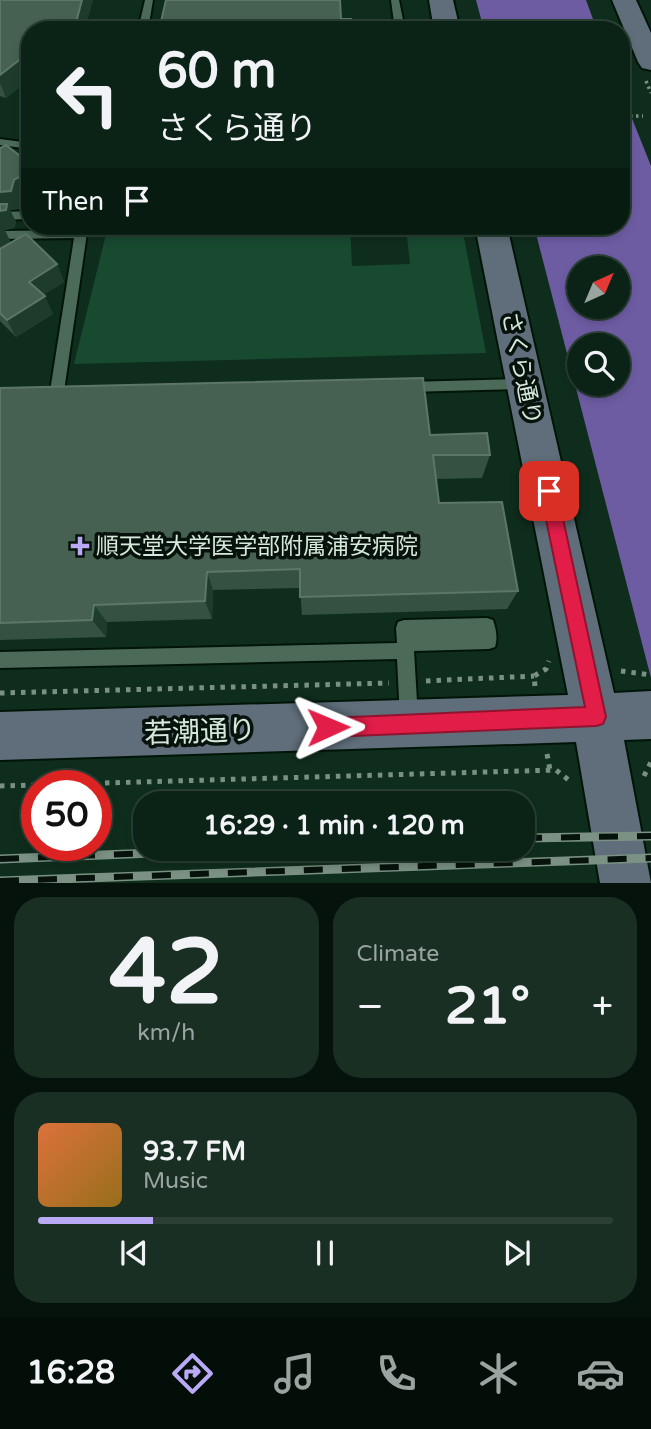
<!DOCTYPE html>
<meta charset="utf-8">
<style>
:root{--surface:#0b2216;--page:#192f23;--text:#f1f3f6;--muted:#9aa4a1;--line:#2b3f35;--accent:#baaaf6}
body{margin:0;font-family:"Varela Round","Noto Sans JP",sans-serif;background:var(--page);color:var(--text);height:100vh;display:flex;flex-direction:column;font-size:26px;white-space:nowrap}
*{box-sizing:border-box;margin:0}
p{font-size:23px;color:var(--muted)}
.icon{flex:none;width:38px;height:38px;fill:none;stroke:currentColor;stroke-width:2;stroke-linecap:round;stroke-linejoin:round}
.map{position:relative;height:883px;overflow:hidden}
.sheet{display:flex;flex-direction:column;gap:14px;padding:14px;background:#06130c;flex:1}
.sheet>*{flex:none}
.banner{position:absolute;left:21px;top:21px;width:609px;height:214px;border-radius:28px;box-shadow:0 4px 10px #0003,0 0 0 2px var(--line);background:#0b2216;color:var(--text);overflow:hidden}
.needle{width:46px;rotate:44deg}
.tools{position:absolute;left:567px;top:256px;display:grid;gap:14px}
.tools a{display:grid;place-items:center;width:63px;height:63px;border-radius:50%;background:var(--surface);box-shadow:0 4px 10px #0003,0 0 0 2px var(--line);font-size:35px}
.speed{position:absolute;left:21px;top:770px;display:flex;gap:14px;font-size:35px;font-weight:700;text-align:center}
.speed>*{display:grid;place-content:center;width:91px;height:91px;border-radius:50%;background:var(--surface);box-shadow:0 4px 10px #0003,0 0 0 2px var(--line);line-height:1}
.speed .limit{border:10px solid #d22;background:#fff;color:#111}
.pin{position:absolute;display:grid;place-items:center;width:60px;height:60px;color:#fff;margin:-30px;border-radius:14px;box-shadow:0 4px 10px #0006}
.me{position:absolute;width:77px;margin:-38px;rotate:89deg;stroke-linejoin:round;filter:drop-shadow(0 0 5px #0008)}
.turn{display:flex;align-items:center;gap:24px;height:147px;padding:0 21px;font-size:32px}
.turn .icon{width:91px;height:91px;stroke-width:2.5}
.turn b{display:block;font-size:49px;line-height:60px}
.then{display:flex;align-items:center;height:66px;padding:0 21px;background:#0003;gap:14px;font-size:26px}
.big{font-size:52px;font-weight:700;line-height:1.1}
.sheet .card{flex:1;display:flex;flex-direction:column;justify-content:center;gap:10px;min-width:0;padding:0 24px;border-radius:28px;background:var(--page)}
.sheet .dial{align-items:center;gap:0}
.dial b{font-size:91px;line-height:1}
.song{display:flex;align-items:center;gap:21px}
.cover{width:84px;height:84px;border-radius:10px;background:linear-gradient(135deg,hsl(20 70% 55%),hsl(40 70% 35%))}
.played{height:7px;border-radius:4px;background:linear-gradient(90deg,var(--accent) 20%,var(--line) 20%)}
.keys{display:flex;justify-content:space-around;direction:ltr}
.heat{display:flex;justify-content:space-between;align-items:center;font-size:38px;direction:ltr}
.sheet .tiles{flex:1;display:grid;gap:14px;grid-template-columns:1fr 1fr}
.card:last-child{grid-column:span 2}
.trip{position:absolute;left:133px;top:791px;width:402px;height:70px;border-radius:28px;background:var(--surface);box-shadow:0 4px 10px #0003,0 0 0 2px var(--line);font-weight:700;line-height:70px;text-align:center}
.tab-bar{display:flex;height:112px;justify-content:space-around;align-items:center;background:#040e09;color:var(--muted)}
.tab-bar .icon{width:49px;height:49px}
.tab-bar .selected{color:var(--accent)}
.tab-bar b{font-size:32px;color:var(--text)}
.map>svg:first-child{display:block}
</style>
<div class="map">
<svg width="651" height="883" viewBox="0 0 651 883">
<rect width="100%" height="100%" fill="#0f2d1d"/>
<path fill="#184a30" d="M108,226H350L352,266L410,264L406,228L462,227L486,353L74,364Z"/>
<g fill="#6e5ca3" fill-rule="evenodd">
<path d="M476,0H586L597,30H484Z"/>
<path d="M621,91L651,166V678L534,226H621ZM579,268H618V306H579ZM579,345H618V383H579Z"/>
</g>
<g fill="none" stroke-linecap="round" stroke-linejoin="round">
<defs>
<g id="lane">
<path d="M145,0H153L148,30H138Z"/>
<path d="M391,0H399L405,30H395Z"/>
<path d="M0,139L30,143V149L0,145Z"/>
<path d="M30,211V219L0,220V212Z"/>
<path d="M76,226H88L63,398L61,402H51L49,398L74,238L0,239V231L76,230Z"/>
<path d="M523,379L530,384L523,389L407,392L400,387L407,382Z"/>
<path d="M487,618L493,620C496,629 498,638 495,647L489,649L414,651L418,718L415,724L409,727L403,724L400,718L397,659L0,668V652L397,643L396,628L398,622L404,620Z"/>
</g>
<g id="secondary">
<path d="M429,0H453L460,30H434Z"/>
<path d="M612,0H636L651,33V70L642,68L638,62Z"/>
<path d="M475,226H507L614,693L651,691V739L624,740L651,883H600L576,742L0,760V712L568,695Z"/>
</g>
</defs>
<use href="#lane" stroke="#001507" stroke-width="4"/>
<use href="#secondary" stroke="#001507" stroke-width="4"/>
<g stroke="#799083" stroke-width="3.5" stroke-dasharray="2.5 3.5" stroke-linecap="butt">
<path d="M646,81L651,93"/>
<path d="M630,116H643"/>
</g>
<g stroke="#799083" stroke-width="5" stroke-dasharray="4.5 6" stroke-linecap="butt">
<path d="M621,671L651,675"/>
<path d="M426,681L534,676"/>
<path d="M535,686L534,676L546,669L549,661"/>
<path d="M0,693L389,683"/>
<path d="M547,754L550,770"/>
<path d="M644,776L651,762"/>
<path d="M0,786L556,770L570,781"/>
</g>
<use href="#lane" fill="#4b6a57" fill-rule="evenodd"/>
<use href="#secondary" fill="#5f6e7a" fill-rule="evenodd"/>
<defs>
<g id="rail">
<path d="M523,838L651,836"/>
<path d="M0,859L259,849"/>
<path d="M0,881L651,858"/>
</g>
</defs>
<use href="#rail" stroke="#7a9183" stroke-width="9"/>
<use href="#rail" stroke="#06120b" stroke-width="6" stroke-dasharray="19" stroke-linecap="butt"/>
</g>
<g fill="#345141">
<path d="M0,0L30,30V94L26,82L6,98L0,96Z"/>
<path d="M0,148L22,198L19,209L10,210L16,222L14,228L5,230L10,241V243L57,264L64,282L43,295L53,314L16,337L0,321Z"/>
<path d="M0,388L430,435L490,455L482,478L436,479L439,503L518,591L507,609L302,615L300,588L213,590L212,619L107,622L106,637L0,640Z"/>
</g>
<g fill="#1e3c2b">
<path d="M82,0H93L85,30H74Z"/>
<path d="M27,54L26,82L6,98L0,83V75Z"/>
<path d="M30,171V194L22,198L19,209L10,210L16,222L14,228L5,230L10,241L3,270L0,265V192L14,180Z"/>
<path d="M57,264L64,282L37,299L29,282Z"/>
<path d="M45,296L53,314L16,337L7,320Z"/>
<path d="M207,572L213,590L212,619L205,601Z"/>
<path d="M94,605L107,622L106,637L92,620Z"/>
</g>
<g fill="#466151" stroke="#5c7667" stroke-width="2">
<path d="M0,0H82L74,30H30V82L25,81L27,54L0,75Z"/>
<path d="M166,0H340L341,19H351L352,30H159Z"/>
<path d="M6,145L19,155L30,149V171L14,180L11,191L0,192V148Z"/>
<path d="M0,204H7L6,210L0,211Z"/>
<path d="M26,234L57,264L29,282L45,296L7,320L0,313V249Z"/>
<path d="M423,378L430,435L487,433L490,455H433L439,503L502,502L518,591L300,597V569L207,572L205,601L94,605L92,620L0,623V388Z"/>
</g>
<path fill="#e11d48" stroke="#92132f" stroke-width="2" d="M549,484L557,491L606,717L603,724L596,726L328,737L321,734L318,727L321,721L328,718L585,707L540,491Z"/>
<path fill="#baaaf6" stroke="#06120b" stroke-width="2.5" d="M76.5 535.5h7v7h7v7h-7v7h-7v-7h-7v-7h7z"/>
<g text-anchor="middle" stroke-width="7" stroke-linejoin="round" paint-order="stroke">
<g font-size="23" fill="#d6e7dc" stroke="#06120b">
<text transform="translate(522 368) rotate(78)" y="8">さくら通り</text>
</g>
<g font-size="23" fill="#d6e7dc" stroke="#06120b" text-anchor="start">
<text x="96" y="554">順天堂大学医学部附属浦安病院</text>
</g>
<g font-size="28" fill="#d6e7dc" stroke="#06120b">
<text transform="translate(200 731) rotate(-2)" y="10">若潮通り</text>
</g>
</g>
</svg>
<div class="tools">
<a><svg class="needle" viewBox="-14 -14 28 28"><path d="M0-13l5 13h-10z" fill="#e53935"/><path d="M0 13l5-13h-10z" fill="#9aa4a1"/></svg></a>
<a><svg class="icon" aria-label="search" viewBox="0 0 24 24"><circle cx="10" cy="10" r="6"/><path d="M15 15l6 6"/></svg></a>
</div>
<div class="speed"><div class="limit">50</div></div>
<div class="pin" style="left:549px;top:491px;background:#d93025"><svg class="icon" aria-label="arrive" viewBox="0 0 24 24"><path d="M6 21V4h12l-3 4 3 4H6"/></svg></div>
<svg class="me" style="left:328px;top:727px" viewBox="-20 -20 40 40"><path d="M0-17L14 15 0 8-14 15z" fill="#e11d48" stroke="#fff" stroke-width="4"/></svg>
<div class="trip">16:29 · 1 min · 120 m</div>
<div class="banner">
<div class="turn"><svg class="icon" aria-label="left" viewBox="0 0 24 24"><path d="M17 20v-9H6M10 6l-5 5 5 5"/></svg><div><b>60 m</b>さくら通り</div></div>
<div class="then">Then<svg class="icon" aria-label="arrive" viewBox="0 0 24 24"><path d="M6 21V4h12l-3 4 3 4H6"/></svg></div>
</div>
</div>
<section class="sheet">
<div class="tiles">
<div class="card dial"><b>42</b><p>km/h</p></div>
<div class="card"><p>Climate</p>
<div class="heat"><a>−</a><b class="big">21°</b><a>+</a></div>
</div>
<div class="card">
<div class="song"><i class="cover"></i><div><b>93.7 FM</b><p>Music</p></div></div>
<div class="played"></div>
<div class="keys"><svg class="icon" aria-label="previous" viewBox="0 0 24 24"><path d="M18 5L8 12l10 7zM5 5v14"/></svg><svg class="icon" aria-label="pause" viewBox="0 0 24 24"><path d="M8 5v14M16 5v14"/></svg><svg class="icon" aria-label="next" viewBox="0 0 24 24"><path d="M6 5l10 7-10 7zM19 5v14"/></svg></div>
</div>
</div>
</section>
<nav class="tab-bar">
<b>16:28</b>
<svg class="icon selected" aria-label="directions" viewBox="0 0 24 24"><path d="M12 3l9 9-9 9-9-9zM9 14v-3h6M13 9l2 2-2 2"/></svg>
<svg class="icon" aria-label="music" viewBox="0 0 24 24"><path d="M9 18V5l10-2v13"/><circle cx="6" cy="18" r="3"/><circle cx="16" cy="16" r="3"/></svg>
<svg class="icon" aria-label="phone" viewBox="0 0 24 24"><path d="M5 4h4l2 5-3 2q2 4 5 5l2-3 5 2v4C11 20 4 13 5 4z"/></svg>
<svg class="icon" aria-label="climate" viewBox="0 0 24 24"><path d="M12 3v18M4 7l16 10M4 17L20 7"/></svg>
<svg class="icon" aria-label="car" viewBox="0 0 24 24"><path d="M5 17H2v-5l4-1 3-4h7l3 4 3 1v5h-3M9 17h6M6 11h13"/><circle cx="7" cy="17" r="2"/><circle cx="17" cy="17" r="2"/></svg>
</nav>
